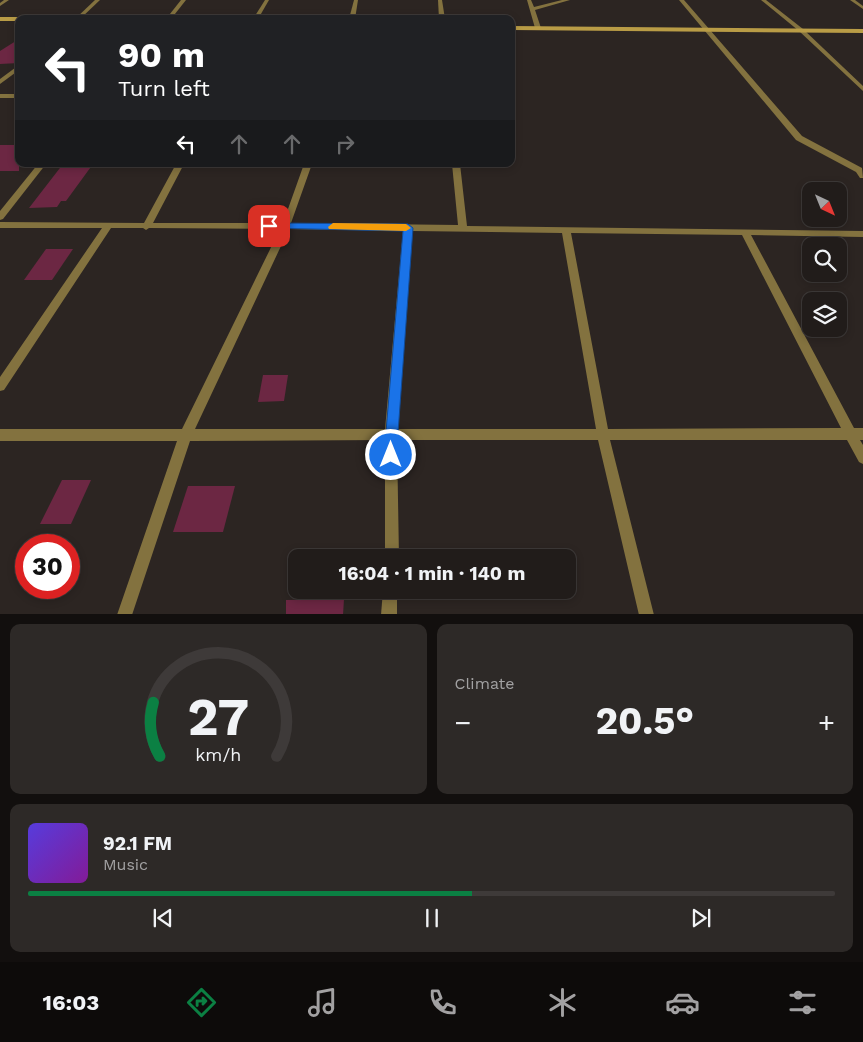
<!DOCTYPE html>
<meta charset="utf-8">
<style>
:root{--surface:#211c1a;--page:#2d2927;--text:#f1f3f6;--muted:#a2a1a2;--line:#3e3a39;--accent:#0b8043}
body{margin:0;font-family:"Work Sans",sans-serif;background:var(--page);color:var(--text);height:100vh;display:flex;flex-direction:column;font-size:19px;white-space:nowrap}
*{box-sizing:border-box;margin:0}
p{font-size:16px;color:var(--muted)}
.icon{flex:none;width:28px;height:28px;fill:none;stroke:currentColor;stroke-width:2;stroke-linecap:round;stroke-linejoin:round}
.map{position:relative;height:614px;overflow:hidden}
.details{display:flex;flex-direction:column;gap:10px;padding:10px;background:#120f0e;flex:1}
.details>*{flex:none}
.banner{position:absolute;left:15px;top:15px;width:500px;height:152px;border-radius:10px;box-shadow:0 2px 8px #0003,0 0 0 1px var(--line);background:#202124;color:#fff;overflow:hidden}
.needle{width:32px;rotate:137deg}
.fabs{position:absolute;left:802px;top:182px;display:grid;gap:10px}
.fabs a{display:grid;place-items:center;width:45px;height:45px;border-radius:10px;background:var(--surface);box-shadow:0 2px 8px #0003,0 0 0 1px var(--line);font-size:25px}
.speed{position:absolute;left:15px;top:534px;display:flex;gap:10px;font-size:25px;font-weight:700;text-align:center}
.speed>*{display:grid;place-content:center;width:65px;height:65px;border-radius:50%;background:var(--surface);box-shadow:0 2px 8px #0003,0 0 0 1px var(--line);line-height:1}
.speed .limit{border:8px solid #d22;background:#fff;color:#111}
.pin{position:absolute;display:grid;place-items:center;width:42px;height:42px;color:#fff;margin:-21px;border-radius:10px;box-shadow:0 2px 8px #0006}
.me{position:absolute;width:55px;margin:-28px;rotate:0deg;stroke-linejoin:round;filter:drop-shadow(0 0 4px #0008)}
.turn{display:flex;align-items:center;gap:18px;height:105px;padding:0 20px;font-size:22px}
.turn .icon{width:65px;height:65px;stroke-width:2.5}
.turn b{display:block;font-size:35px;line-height:42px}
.lanes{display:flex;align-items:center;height:48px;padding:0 20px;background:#0003;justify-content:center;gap:25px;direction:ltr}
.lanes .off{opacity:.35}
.big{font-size:38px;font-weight:700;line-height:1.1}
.details .card{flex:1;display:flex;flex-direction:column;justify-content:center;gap:8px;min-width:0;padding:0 18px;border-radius:10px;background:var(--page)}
.details .dial{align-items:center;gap:0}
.dial svg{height:130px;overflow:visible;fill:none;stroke:var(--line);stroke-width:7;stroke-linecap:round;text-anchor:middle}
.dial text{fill:var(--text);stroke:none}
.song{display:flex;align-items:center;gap:15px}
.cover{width:60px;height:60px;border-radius:8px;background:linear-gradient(135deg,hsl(250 70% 55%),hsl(290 70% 35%))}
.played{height:5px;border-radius:2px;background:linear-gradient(90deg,var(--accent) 55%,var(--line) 55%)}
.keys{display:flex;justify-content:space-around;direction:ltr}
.heat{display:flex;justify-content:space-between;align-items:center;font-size:28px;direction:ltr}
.details .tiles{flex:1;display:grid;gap:10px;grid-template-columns:1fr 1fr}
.card:last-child{grid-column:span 2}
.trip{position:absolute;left:288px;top:549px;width:288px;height:50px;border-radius:10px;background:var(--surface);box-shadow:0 2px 8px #0003,0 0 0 1px var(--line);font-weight:700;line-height:50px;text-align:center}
.dock{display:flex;height:80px;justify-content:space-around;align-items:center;background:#0d0b0a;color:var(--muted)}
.dock .icon{width:35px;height:35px}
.dock .selected{color:var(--accent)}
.dock b{font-size:22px;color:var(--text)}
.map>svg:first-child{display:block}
</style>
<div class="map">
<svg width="863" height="615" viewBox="0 0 863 615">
<rect width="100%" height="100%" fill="#2c2522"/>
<g fill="#6c2743">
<path d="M19,39V63L0,64V51Z"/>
<rect x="0" y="145" width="19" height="26"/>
<path d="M63,164H93L66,201H61L57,207L29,208Z"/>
<path d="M46,249H73L52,280H24Z"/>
<path d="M263,375H288L284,401L258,402Z"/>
<path d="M62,480H91L71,524H40Z"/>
<path d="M188,486H235L223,532H173Z"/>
<path d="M344,599L343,615H286V600Z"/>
</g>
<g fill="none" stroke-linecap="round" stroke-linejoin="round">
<g fill="#83723f" fill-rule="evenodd">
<path d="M4,0H9L0,6V3Z"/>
<path d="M95,0H100L80,19H75Z"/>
<path d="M181,0H186L171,19H166Z"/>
<path d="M265,0H269L258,19H253Z"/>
<path d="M354,0H358L355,19H349Z"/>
<path d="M438,0H442L445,19H439Z"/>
<path d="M527,0H531L534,7L562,0H570L535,10L541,28L538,30L535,28Z"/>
<path d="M679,0H684L802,136L862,168L863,178H860L856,172L796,140Z"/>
<path d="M761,0H766L803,29L863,86V91L799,31Z"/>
<path d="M850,0H855L863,6V9Z"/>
<path d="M19,65V70L0,84V79Z"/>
<rect x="0" y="94" width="19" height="4"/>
<path d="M38,164H46L3,219L0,220V211Z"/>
<path d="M176,164H184L153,223H283L304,164H312L291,223L458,225L452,164H460L467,226L863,231V237L751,235L854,428H863V440H860L863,445V464L859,462L847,440H610L654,615H639L598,440H397L399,558H385V440L190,441L132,615H117L177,441H0V429H182L280,229L149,228L146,230L143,228H111L4,390L0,391V377L102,228H0V222L144,223ZM289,229L403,231L385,429H195ZM412,231L562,233L596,429H398ZM571,233L742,235L841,428L608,429Z"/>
<path d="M383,590H397V615H381Z"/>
</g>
<g fill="#b99c46" fill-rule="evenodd">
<path d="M0,17H19L21,19H19V21H0Z"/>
<path d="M511,26L863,29V33L511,30Z"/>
</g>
</g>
<path fill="#1a73e8" stroke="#114b97" d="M269,223L408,224L413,228L396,460L391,462L386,460L384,455L403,231L266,228V224Z"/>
<path fill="#f59e0b" d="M333,223L406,224L411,228L406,231L329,229L328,227Z"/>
</svg>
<div class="fabs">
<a><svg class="needle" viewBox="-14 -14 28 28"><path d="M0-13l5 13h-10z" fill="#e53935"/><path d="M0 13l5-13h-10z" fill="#a2a1a2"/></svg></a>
<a><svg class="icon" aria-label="search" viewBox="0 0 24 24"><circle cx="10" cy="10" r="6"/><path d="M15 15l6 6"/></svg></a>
<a><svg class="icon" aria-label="layers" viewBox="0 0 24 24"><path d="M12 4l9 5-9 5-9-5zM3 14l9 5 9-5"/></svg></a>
</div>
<div class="speed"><div class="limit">30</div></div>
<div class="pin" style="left:269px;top:226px;background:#d93025"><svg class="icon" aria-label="arrive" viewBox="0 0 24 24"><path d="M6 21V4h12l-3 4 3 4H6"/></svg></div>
<svg class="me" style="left:391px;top:455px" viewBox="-20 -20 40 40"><circle r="17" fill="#1a73e8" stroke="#fff" stroke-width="3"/><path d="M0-11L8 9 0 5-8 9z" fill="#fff"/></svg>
<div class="trip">16:04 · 1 min · 140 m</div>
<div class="banner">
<div class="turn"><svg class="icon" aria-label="left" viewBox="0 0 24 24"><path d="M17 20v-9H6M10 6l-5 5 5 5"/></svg><div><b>90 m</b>Turn left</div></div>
<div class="lanes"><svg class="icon" aria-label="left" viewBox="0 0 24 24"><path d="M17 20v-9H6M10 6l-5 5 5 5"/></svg><svg class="icon off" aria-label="ahead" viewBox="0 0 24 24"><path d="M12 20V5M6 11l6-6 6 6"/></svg><svg class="icon off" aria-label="ahead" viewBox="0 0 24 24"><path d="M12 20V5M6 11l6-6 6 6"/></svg><svg class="icon off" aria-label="right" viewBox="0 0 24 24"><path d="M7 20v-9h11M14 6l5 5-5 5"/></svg></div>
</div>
</div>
<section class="details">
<div class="tiles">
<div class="card dial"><svg viewBox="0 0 100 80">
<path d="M14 69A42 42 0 1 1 86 69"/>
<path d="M14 69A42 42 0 0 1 10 36" stroke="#0b8043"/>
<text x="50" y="56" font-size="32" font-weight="700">27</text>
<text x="50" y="72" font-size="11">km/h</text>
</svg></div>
<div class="card"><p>Climate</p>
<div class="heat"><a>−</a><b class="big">20.5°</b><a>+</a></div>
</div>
<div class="card">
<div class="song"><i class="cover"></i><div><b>92.1 FM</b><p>Music</p></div></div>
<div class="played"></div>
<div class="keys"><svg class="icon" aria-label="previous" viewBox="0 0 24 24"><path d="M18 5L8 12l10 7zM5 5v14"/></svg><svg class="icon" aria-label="pause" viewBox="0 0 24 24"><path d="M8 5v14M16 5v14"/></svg><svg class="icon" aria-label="next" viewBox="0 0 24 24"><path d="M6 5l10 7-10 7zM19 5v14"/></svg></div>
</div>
</div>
</section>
<nav class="dock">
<b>16:03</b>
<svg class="icon selected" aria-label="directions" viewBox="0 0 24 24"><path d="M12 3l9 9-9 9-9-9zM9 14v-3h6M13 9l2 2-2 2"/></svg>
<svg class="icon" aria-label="music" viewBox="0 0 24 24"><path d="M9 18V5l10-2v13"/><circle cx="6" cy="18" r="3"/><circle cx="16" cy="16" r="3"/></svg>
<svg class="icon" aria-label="phone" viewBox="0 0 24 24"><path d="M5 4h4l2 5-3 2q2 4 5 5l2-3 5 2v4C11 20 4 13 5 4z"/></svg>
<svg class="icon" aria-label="climate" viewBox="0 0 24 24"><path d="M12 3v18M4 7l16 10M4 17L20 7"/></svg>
<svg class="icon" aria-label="car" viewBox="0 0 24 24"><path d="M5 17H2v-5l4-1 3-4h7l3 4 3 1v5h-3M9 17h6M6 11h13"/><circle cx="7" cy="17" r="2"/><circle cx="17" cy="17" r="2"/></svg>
<svg class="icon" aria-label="filters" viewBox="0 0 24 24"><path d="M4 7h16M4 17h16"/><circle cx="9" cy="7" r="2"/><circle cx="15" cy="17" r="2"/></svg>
</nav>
